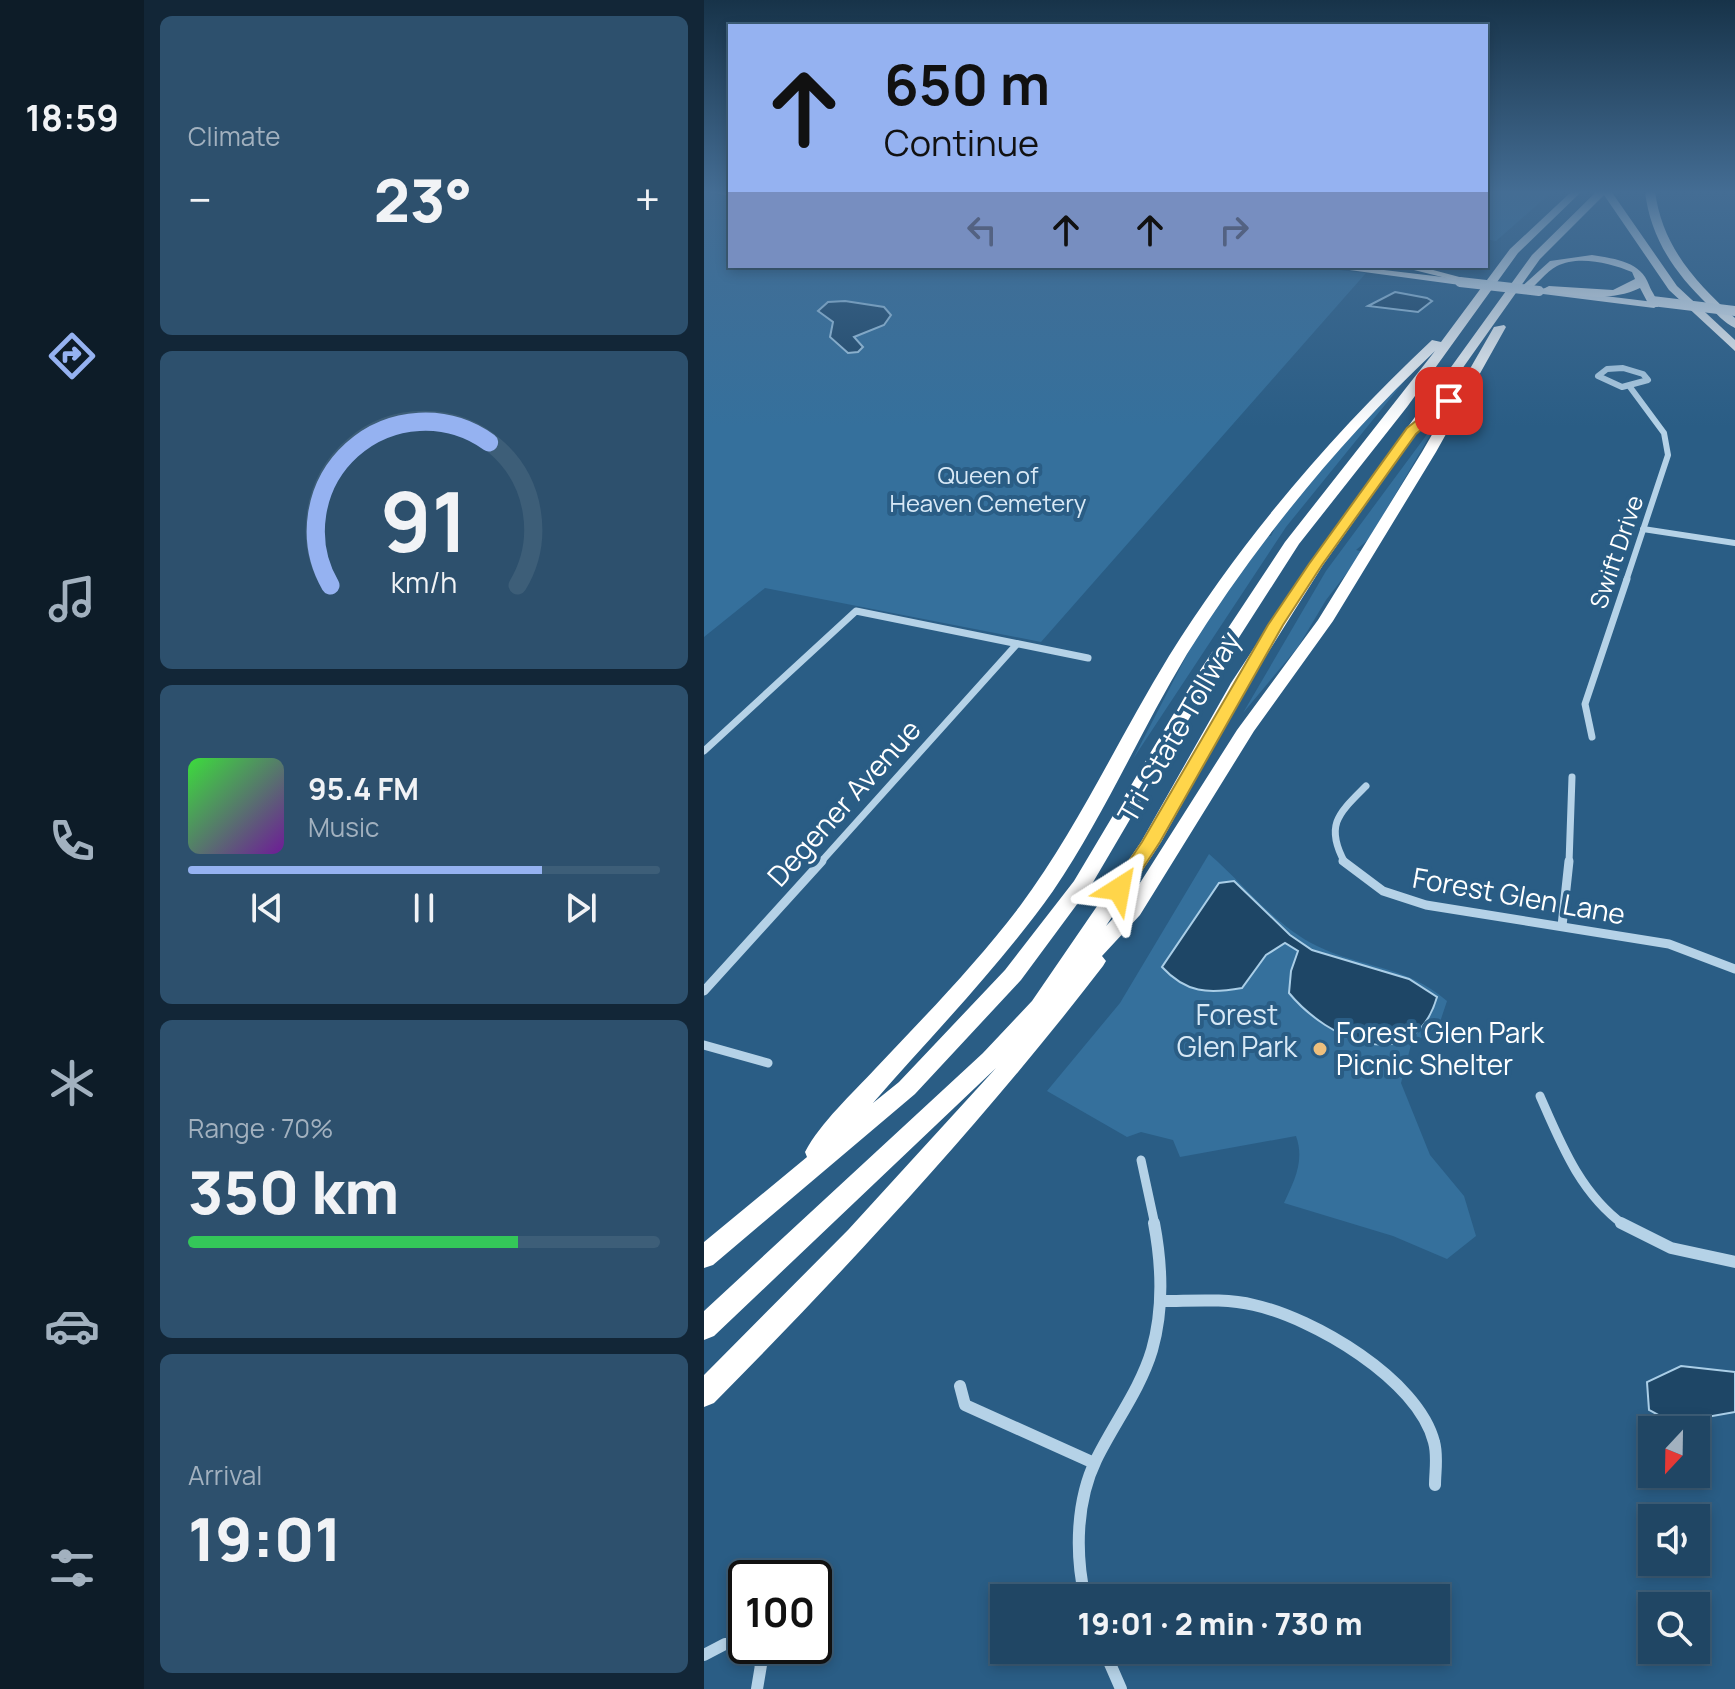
<!DOCTYPE html>
<meta charset="utf-8">
<style>
:root{--surface:#204664;--page:#2d506d;--text:#f1f3f6;--muted:#a2b1bf;--line:#3d5e78;--accent:#95b2f1}
body{margin:0;font-family:Manrope,sans-serif;background:var(--page);color:var(--text);height:100vh;display:flex;flex-direction:column;font-size:30px;white-space:nowrap}
*{box-sizing:border-box;margin:0}
p{font-size:26px;color:var(--muted)}
.icon{flex:none;width:44px;height:44px;fill:none;stroke:currentColor;stroke-width:2;stroke-linecap:round;stroke-linejoin:round}
.map{position:relative;flex:1;overflow:hidden}
.details{display:flex;flex-direction:column;gap:16px;padding:16px;background:#122637;width:560px}
.details>*{flex:none}
.guide{position:absolute;left:24px;top:24px;width:760px;height:244px;border-radius:0px;box-shadow:0 4px 12px #0003,0 0 0 2px var(--line);background:#95b2f1;color:#111;overflow:hidden}
.needle{width:52px;rotate:202deg}
.controls{position:absolute;left:934px;top:1416px;display:grid;gap:16px}
.controls a{display:grid;place-items:center;width:72px;height:72px;border-radius:0px;background:var(--surface);box-shadow:0 4px 12px #0003,0 0 0 2px var(--line);font-size:40px}
.speed{position:absolute;left:24px;top:1560px;display:flex;gap:16px;font-size:40px;font-weight:700;text-align:center}
.speed>*{display:grid;place-content:center;width:104px;height:104px;border-radius:50%;background:var(--surface);box-shadow:0 4px 12px #0003,0 0 0 2px var(--line);line-height:1}
.speed .limit{border:4px solid #111;border-radius:12px;background:#fff;color:#111}
.pin{position:absolute;display:grid;place-items:center;width:68px;height:68px;color:#fff;margin:-34px;border-radius:16px;box-shadow:0 4px 12px #0006}
.me{position:absolute;width:88px;margin:-44px;rotate:34deg;stroke-linejoin:round;filter:drop-shadow(0 0 6px #0008)}
.turn{display:flex;align-items:center;gap:28px;height:168px;padding:0 24px;font-size:36px}
.turn .icon{width:104px;height:104px;stroke-width:2.5}
.turn b{display:block;font-size:56px;line-height:68px}
.lanes{display:flex;align-items:center;height:76px;padding:0 24px;background:#0003;justify-content:center;gap:40px;direction:ltr}
.lanes .off{opacity:.35}
.big{font-size:60px;font-weight:800;line-height:1.1}
.details .card{flex:1;display:flex;flex-direction:column;justify-content:center;gap:12px;min-width:0;padding:0 28px;border-radius:12px;background:var(--page)}
.details .dial{align-items:center;gap:0}
.dial svg{height:208px;overflow:visible;fill:none;stroke:var(--line);stroke-width:7;stroke-linecap:round;text-anchor:middle}
.dial text{fill:var(--text);stroke:none}
.song{display:flex;align-items:center;gap:24px}
.cover{width:96px;height:96px;border-radius:12px;background:linear-gradient(135deg,hsl(120 70% 55%),hsl(280 70% 35%))}
.played{height:8px;border-radius:4px;background:linear-gradient(90deg,var(--accent) 75%,var(--line) 75%)}
.keys{display:flex;justify-content:space-around;direction:ltr}
.heat{display:flex;justify-content:space-between;align-items:center;font-size:44px;direction:ltr}
.charge{height:12px;border-radius:6px;background:linear-gradient(90deg,#34c759 70%,var(--line) 0)}
.trip{position:absolute;left:286px;top:1584px;width:460px;height:80px;border-radius:0px;background:var(--surface);box-shadow:0 4px 12px #0003,0 0 0 2px var(--line);font-weight:800;line-height:80px;text-align:center}
main{display:flex;flex:1;min-height:0}
.menu{display:flex;flex-direction:column;width:144px;justify-content:space-around;align-items:center;background:#0d1c28;color:var(--muted)}
.menu .icon{width:56px;height:56px}
.menu .active{color:var(--accent)}
.menu b{font-size:36px;color:var(--text)}
.map>svg:first-child{display:block}
</style>
<main>
<nav class="menu">
<b>18:59</b>
<svg class="icon active" aria-label="directions" viewBox="0 0 24 24"><path d="M12 3l9 9-9 9-9-9zM9 14v-3h6M13 9l2 2-2 2"/></svg>
<svg class="icon" aria-label="music" viewBox="0 0 24 24"><path d="M9 18V5l10-2v13"/><circle cx="6" cy="18" r="3"/><circle cx="16" cy="16" r="3"/></svg>
<svg class="icon" aria-label="phone" viewBox="0 0 24 24"><path d="M5 4h4l2 5-3 2q2 4 5 5l2-3 5 2v4C11 20 4 13 5 4z"/></svg>
<svg class="icon" aria-label="climate" viewBox="0 0 24 24"><path d="M12 3v18M4 7l16 10M4 17L20 7"/></svg>
<svg class="icon" aria-label="car" viewBox="0 0 24 24"><path d="M5 17H2v-5l4-1 3-4h7l3 4 3 1v5h-3M9 17h6M6 11h13"/><circle cx="7" cy="17" r="2"/><circle cx="17" cy="17" r="2"/></svg>
<svg class="icon" aria-label="filters" viewBox="0 0 24 24"><path d="M4 7h16M4 17h16"/><circle cx="9" cy="7" r="2"/><circle cx="15" cy="17" r="2"/></svg>
</nav>
<section class="details">
<div class="card"><p>Climate</p>
<div class="heat"><a>−</a><b class="big">23°</b><a>+</a></div>
</div>
<div class="card dial"><svg viewBox="0 0 100 80">
<path d="M14 69A42 42 0 1 1 86 69"/>
<path d="M14 69A42 42 0 0 1 75 14" stroke="#95b2f1"/>
<text x="50" y="56" font-size="32" font-weight="700">91</text>
<text x="50" y="72" font-size="11">km/h</text>
</svg></div>
<div class="card">
<div class="song"><i class="cover"></i><div><b>95.4 FM</b><p>Music</p></div></div>
<div class="played"></div>
<div class="keys"><svg class="icon" aria-label="previous" viewBox="0 0 24 24"><path d="M18 5L8 12l10 7zM5 5v14"/></svg><svg class="icon" aria-label="pause" viewBox="0 0 24 24"><path d="M8 5v14M16 5v14"/></svg><svg class="icon" aria-label="next" viewBox="0 0 24 24"><path d="M6 5l10 7-10 7zM19 5v14"/></svg></div>
</div>
<div class="card"><p>Range · 70%</p><b class="big">350 km</b><div class="charge"></div></div>
<div class="card"><p>Arrival</p><b class="big">19:01</b></div>
</section>
<div class="map">
<svg width="1031" height="1689" viewBox="0 0 1031 1689">
<rect width="100%" height="100%" fill="#2a5d85"/>
<g fill="#35709c">
<path d="M782,191H849L792,241L782,239Z"/>
<path d="M0,193L26,196V266H600L662,273L337,642L61,588L0,637Z"/>
<path d="M702,379L582,527L429,759L490,641L561,536H567L570,530L564,529L603,481Z"/>
<path d="M741,410L665,539L652,550L659,552L622,600L594,647L539,713L622,571Z"/>
<path d="M505,854C540,884 571,926 613,946C657,968 702,965 743,1001L735,1025L707,1045L697,1083L726,1155L760,1196L772,1236L743,1259L689,1236L580,1203C590,1181 601,1161 592,1136L476,1157L469,1140L437,1132L423,1137L343,1091L416,1003Z"/>
</g>
<g fill="#1e4666" stroke="#aacee7" stroke-width="2">
<path d="M691,292L723,298L728,301L714,312L664,306Z"/>
<path d="M141,301L180,307L187,315L180,325L150,337L159,347L154,352L144,353L126,337L129,322L114,311L124,302Z"/>
<path d="M530,881L586,935L608,950L705,979L733,997C709,1079 624,1040 585,993L587,971L594,951L581,943L562,955L538,988C504,994 482,993 458,967L515,883Z"/>
<path d="M977,1366L1031,1372V1412L969,1423L945,1410L943,1382Z"/>
</g>
<g fill="none" stroke-linecap="round" stroke-linejoin="round">
<g stroke="#b5d2e7" stroke-width="6">
<path d="M919,368L939,374L944,380L918,387L894,376L903,369Z"/>
<path d="M939,529L1031,543"/>
<path d="M922,581L964,455L960,433L926,387"/>
</g>
<g stroke="#b5d2e7" stroke-width="7">
<path d="M888,737L881,704L923,579"/>
<path d="M0,751L152,611L384,658"/>
<path d="M116,863L313,644"/>
<path d="M641,863C620,825 635,813 662,786"/>
<path d="M865,863L868,777"/>
</g>
<g stroke="#b5d2e7" stroke-width="9">
<path d="M639,861L679,891L722,905L965,944L1031,969"/>
<path d="M858,926L865,861"/>
<path d="M0,991L118,861"/>
<path d="M0,1045L64,1063"/>
<path d="M836,1096C857,1144 876,1193 920,1225"/>
<path d="M437,1160L451,1225"/>
</g>
<g stroke="#b5d2e7" stroke-width="12">
<path d="M917,1223L967,1248L1031,1262"/>
<path d="M458,1301C488,1301 520,1298 550,1305C609,1318 714,1379 730,1442C734,1456 731,1471 731,1485"/>
<path d="M256,1386L261,1405L390,1463"/>
<path d="M381,1598C371,1554 372,1501 392,1460C410,1423 436,1390 448,1350C460,1308 458,1265 450,1223"/>
<path d="M400,1650L417,1689"/>
<path d="M0,1655L21,1644L43,1646L57,1665L53,1689"/>
</g>
<g fill="#f6fafe" fill-rule="evenodd">
<path d="M0,191H26V196Z"/>
<path d="M616,266H646L756,279L761,282L756,285Z"/>
<path d="M835,288L950,302L955,305L950,308L831,293L830,291Z"/>
</g>
<g fill="#fff" fill-rule="evenodd">
<path d="M868,191H878L814,253L703,407L595,544L509,678L388,884L317,980L211,1094L9,1265L0,1268V1242L103,1157L101,1152C117,1122 148,1094 171,1069C221,1016 272,964 316,906C374,828 414,739 465,656C538,539 627,435 728,340L737,342L806,249ZM731,351L581,542L491,678L370,881L301,970L195,1082L169,1103C230,1033 295,967 349,891C400,816 436,732 483,654C553,542 635,442 731,351Z"/>
<path d="M893,191H907L973,286L1031,340V351L965,290L900,195L836,259L619,565L545,683L457,842L402,926L422,905L533,730L614,620L718,452L790,327L800,325L802,327L732,452L629,621L550,731L436,915L398,956L402,961L399,966C280,1121 147,1264 10,1403L0,1407V1375L144,1230L292,1068L10,1336L0,1340V1311L279,1053L328,1001L437,842L527,683L607,561L828,255Z"/>
<path d="M941,191H951C958,246 991,282 1031,318V328C1020,323 1011,312 1003,304C970,272 946,237 941,191Z"/>
<path d="M888,255C913,259 937,262 945,285C948,293 954,299 954,307H946L936,288C907,302 876,296 845,292L839,289L845,286L909,290L931,279L928,272C907,263 874,255 853,266C842,272 832,285 824,292L814,290L846,261Z"/>
<path d="M627,266H639L632,270Z"/>
<path d="M694,266H714L763,279L758,282Z"/>
</g>
<g stroke="#f6fafe" stroke-width="10">
<path d="M756,282L835,291"/>
<path d="M948,301L1031,311"/>
</g>
</g>
<linearGradient id="sky" x2="0" y2="1"><stop stop-color="#173349"/><stop offset="0.45" stop-color="#446d94"/><stop offset="1" stop-color="#446d94" stop-opacity="0"/></linearGradient>
<rect width="1031" height="427" fill="url(#sky)"/>
<path fill="#ffd54a" stroke="#a68a30" stroke-width="2" d="M741,398L751,401L712,434L618,565L579,625L456,842L422,894H409L406,889L438,842L564,625L605,564L703,428Z"/>
<circle fill="#edbf7d" stroke="#2a5d85" stroke-width="3" cx="616" cy="1049" r="8"/>
<g text-anchor="middle" stroke-width="8" stroke-linejoin="round" paint-order="stroke">
<g font-size="24" fill="#d8e9f6" stroke="#2a5d85">
<text x="284" y="484">Queen of<tspan x="284" dy="28">Heaven Cemetery</tspan></text>
</g>
<g font-size="24" fill="#fff" stroke="#2a5d85">
<text transform="translate(913 552) rotate(-71)" y="8">Swift Drive</text>
</g>
<g font-size="28" fill="#fff" stroke="#2a5d85">
<text transform="translate(475 727) rotate(-60)" y="10">Tri-State Tollway</text>
<text transform="translate(140 803) rotate(-48)" y="10">Degener Avenue</text>
<text transform="translate(815 896) rotate(10)" y="10">Forest Glen Lane</text>
</g>
<g font-size="28" fill="#d8e9f6" stroke="#2a5d85">
<text x="533" y="1025">Forest<tspan x="533" dy="32">Glen Park</tspan></text>
</g>
<g font-size="28" fill="#fff" stroke="#2a5d85" text-anchor="start">
<text x="632" y="1043">Forest Glen Park<tspan x="632" dy="32">Picnic Shelter</tspan></text>
</g>
</g>
</svg>
<div class="controls">
<a><svg class="needle" viewBox="-14 -14 28 28"><path d="M0-13l5 13h-10z" fill="#e53935"/><path d="M0 13l5-13h-10z" fill="#a2b1bf"/></svg></a>
<a><svg class="icon" aria-label="sound" viewBox="0 0 24 24"><path d="M4 9h4l5-4v14l-5-4H4zM17 9q2 3 0 6"/></svg></a>
<a><svg class="icon" aria-label="search" viewBox="0 0 24 24"><circle cx="10" cy="10" r="6"/><path d="M15 15l6 6"/></svg></a>
</div>
<div class="speed"><div class="limit">100</div></div>
<div class="pin" style="left:745px;top:401px;background:#d93025"><svg class="icon" aria-label="arrive" viewBox="0 0 24 24"><path d="M6 21V4h12l-3 4 3 4H6"/></svg></div>
<svg class="me" style="left:415px;top:889px" viewBox="-20 -20 40 40"><path d="M0-17L14 15 0 8-14 15z" fill="#ffd54a" stroke="#fff" stroke-width="4"/></svg>
<div class="trip">19:01 · 2 min · 730 m</div>
<div class="guide">
<div class="turn"><svg class="icon" aria-label="ahead" viewBox="0 0 24 24"><path d="M12 20V5M6 11l6-6 6 6"/></svg><div><b>650 m</b>Continue</div></div>
<div class="lanes"><svg class="icon off" aria-label="left" viewBox="0 0 24 24"><path d="M17 20v-9H6M10 6l-5 5 5 5"/></svg><svg class="icon" aria-label="ahead" viewBox="0 0 24 24"><path d="M12 20V5M6 11l6-6 6 6"/></svg><svg class="icon" aria-label="ahead" viewBox="0 0 24 24"><path d="M12 20V5M6 11l6-6 6 6"/></svg><svg class="icon off" aria-label="right" viewBox="0 0 24 24"><path d="M7 20v-9h11M14 6l5 5-5 5"/></svg></div>
</div>
</div>
</main>
